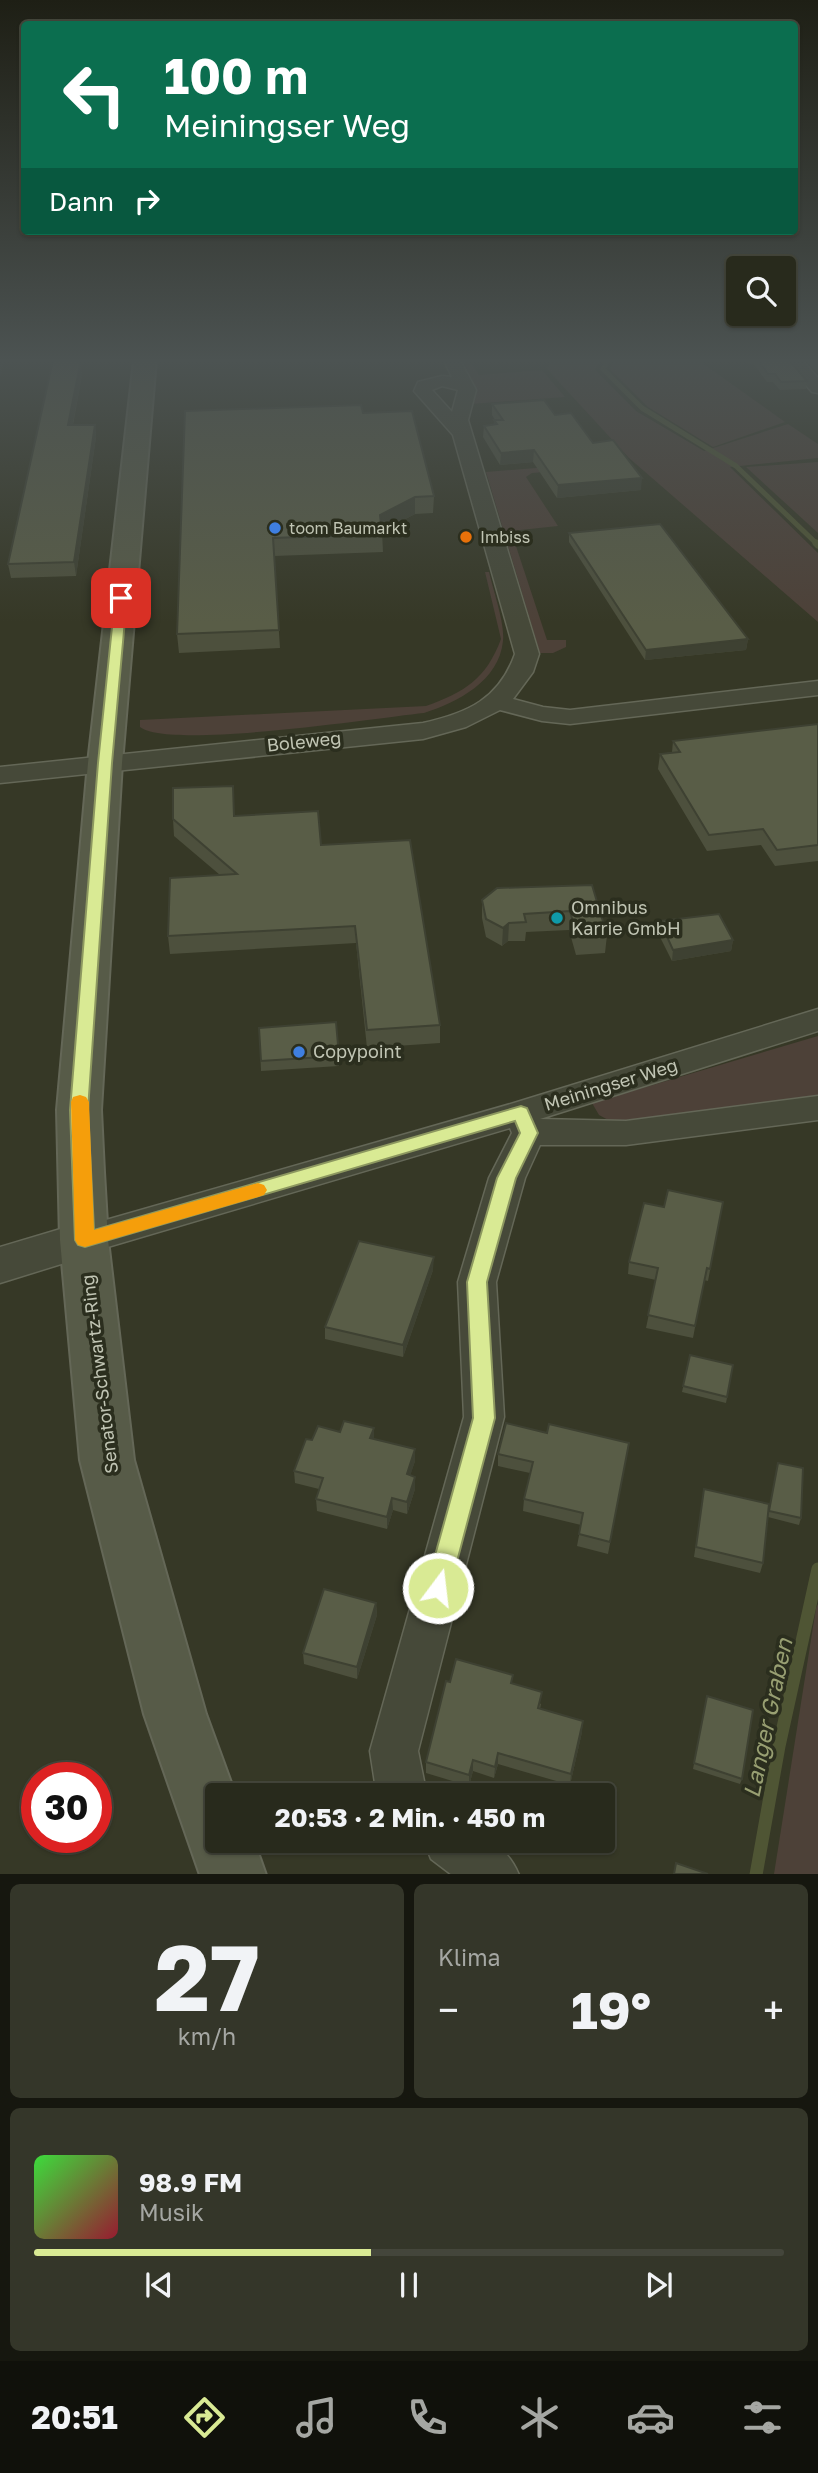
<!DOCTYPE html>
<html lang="de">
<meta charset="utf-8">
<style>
:root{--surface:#282a1c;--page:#343629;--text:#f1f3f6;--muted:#a5a7a3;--line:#44463b;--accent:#d9ea94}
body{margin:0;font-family:"Golos Text",sans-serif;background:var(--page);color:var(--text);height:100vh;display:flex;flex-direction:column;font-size:26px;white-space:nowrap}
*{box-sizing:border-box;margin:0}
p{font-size:23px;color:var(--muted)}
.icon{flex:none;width:38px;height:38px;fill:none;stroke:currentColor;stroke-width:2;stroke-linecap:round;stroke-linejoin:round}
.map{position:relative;height:1874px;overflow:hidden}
.panel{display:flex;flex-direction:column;gap:10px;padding:10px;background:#16170f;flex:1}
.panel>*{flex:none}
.hud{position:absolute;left:21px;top:21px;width:777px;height:214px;border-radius:7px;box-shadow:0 2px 5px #0004,0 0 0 2px var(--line);background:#0b6e4f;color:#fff;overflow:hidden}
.controls{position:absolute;left:726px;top:256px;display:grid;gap:14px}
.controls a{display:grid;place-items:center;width:70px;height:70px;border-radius:7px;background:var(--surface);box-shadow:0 2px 5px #0004,0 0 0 2px var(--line);font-size:35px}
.speed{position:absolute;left:21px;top:1762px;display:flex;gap:14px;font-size:35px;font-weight:700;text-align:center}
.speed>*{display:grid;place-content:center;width:91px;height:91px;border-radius:50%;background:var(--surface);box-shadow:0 2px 5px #0004,0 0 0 2px var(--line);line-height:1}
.speed .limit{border:10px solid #d22;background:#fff;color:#111}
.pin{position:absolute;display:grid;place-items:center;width:60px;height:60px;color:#fff;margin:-30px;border-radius:14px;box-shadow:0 4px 10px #0006}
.me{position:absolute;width:77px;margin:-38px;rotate:15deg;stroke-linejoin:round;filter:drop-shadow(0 0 5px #0008)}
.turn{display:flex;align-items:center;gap:24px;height:147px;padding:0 28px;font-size:32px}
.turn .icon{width:91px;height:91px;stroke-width:2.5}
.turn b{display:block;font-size:49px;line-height:60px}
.then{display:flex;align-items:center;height:66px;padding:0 28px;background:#0003;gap:14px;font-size:26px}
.big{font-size:52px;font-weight:700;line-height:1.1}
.panel .widget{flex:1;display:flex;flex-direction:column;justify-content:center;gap:10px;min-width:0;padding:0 24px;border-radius:10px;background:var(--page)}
.panel .dial{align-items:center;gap:0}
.dial b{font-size:91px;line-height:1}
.song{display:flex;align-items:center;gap:21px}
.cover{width:84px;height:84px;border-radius:10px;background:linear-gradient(135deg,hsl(120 70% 55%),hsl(350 70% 35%))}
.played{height:7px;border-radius:4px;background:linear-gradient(90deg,var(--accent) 45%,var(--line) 45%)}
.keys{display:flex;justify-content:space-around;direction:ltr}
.heat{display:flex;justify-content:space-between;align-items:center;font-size:38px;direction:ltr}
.panel .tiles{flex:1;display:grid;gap:10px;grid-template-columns:1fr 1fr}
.widget:last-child{grid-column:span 2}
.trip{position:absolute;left:205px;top:1783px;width:410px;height:70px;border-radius:7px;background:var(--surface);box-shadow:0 2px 5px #0004,0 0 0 2px var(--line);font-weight:700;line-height:70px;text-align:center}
.menu{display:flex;height:112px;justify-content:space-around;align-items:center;background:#10110b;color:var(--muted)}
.menu .icon{width:49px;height:49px}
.menu .on{color:var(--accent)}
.menu b{font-size:32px;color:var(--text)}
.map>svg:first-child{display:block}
</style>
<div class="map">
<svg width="818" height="1875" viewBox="0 0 818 1875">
<rect width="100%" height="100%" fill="#363826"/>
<g fill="#4d4138">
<path d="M463,360H469L479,375L542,370L565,397L471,404L477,391Z"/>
<path d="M551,360H600L595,370L636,411L704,451L788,424L818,444V458L730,467L818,553V622L629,458L547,369Z"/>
<path d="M614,360H698L785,422L713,447L648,407L610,369Z"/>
<path d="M611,462L630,465L532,473L526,477L558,526L511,531L547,640H566V647L553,653H540L486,472Z"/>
<path d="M818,462V533L746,467Z"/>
<path d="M485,572H489C493,590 505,623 503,641C499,681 458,702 424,713C376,718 169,750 140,727V720L426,706C465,692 486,679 501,639Z"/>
<path d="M818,1036V1096L612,1122L599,1115L592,1103Z"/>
<path d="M818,1604V1874H774L816,1608Z"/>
</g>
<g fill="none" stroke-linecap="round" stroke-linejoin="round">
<path stroke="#4f5534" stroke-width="5" d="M608,360L603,369L642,408L736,466L818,545"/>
<path stroke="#4f5534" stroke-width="7" d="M816,543L818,545"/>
<path stroke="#4f5534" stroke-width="13" d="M756,1875L779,1746L818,1569"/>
<defs>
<g id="minor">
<path d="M444,360H460L476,390L468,420L539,654L533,672L513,699L543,707L570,710L818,681V695L570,724L542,721L500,710L466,727L423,739L0,783V767L423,723C468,713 499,699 515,654L453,435L414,391L418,382L442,376L452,377ZM442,386L458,390L452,412L432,390Z"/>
<path d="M788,360H802L818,378V393L812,392L789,366Z"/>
<path d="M818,1009V1031L540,1119L626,1121L818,1096V1120L626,1145H540L525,1178L496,1282L504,1417L418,1751L427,1796H377L370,1751L464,1417L458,1282L489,1178L512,1133L510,1128L84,1254L71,1250L66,1240L71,1230L514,1103Z"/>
<path d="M424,1841C466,1841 500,1829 519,1875H452L431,1859Z"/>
</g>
<path id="tertiary" d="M84,1222L100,1228L107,1240L100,1252L0,1283V1247Z"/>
<path id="secondary" d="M134,360H156L122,763L101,1110L104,1172L108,1240L134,1460L206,1714L236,1796H217V1841H254L266,1875H200L144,1714L80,1460L60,1240L57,1110L88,763Z"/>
</defs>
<use href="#minor" stroke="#646757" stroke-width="3"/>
<use href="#tertiary" stroke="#646757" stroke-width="3"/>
<use href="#secondary" stroke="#646757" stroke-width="4"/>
<use href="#minor" fill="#464939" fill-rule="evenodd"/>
<use href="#tertiary" fill="#464939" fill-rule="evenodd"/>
<use href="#secondary" fill="#575b48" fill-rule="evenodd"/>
</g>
<g fill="#4d503d">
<path d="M209,360H250L209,362Z"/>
<path d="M746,360H789L807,381L806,389L780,390L773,382H767L753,363H748Z"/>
<path d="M805,360H818V374Z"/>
<path d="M82,375L73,425H95L96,437L76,576L11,578L8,564Z"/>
<path d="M492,404L555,415L593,443L641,490L557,498L533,462L500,465L483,437L484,426L494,425L495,420L492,415Z"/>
<path d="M363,413L434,496L433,513L415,514L382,531L383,552L274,556L280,648L179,653L177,634Z"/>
<path d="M569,533L748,639L746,650L645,660L569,542Z"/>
<path d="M818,724V861L775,866L761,845L707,851L658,769L660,754L672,752L673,741Z"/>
<path d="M235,816L321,845L440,1025V1043L367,1048L356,943L170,954L168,936L220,875L174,836L173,819Z"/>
<path d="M592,885L607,935L605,953L576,955L569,930L526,932L525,941H508L502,946L486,937L482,918V900Z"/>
<path d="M660,921L733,940L731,951L672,961L658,933Z"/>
<path d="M259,1028L339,1056V1066L261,1071Z"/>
<path d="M723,1202L708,1281L704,1280L693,1338L646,1328L656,1280L628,1274L629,1262L664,1207Z"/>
<path d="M433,1270L403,1357L325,1339V1327Z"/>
<path d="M690,1355L733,1365L726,1403L682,1392Z"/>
<path d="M374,1428V1439L415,1461L410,1475L415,1477V1489L407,1514L393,1510L387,1529L317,1511L316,1499L319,1489L295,1483L294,1471L312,1440L340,1432Z"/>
<path d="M547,1433L627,1455L608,1554L577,1546L581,1525L523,1511L524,1499L530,1473L498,1466V1454Z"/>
<path d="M704,1489L801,1518L799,1525L768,1517L763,1563L760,1573L694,1557Z"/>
<path d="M376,1603L377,1615L357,1679L304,1664L303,1653Z"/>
<path d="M450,1682L513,1684L541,1704L540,1709L582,1732L570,1785L498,1764L494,1778L473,1771L469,1786L426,1773V1762Z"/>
<path d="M707,1696L742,1779L740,1784L693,1769Z"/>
</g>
<g fill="#3e4132">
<path d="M0,360H5L0,377Z"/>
<path d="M81,360L82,375L70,438L68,425Z"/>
<path d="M95,425L96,437L76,576L74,562Z"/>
<path d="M534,450L533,462L500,465L501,453Z"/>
<path d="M642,478L641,490L557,498L558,485Z"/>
<path d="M415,497V514L380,532V515Z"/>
<path d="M748,639L746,650L645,660L646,650Z"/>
<path d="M509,923L508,941L502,946L503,928Z"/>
<path d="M733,940L731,951L672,961L673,950Z"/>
<path d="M434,1257L433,1270L403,1357V1345Z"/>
<path d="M374,1428V1440L370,1438Z"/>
<path d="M415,1449V1461L407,1486V1474Z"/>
<path d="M415,1477V1489L407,1514V1502Z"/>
<path d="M392,1498L393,1510L387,1529V1517Z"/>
<path d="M376,1603L377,1615L357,1679V1667Z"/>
<path d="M583,1721L582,1732L570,1785L571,1774Z"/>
<path d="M498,1753V1764L494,1778L495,1767Z"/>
<path d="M473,1760V1771L469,1786V1775Z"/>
</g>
<g fill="#595d47" stroke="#3e4132" stroke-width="2">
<path d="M53,360H81L68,425H95L74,562L8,564Z"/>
<path d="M758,360H789L807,381L781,382L775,374H768Z"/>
<path d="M544,400L555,415L571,413L593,443L613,440L642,478L558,485L534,450L501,453L484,426L497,424L494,420H503L492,404Z"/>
<path d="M361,405L363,413L412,411L434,496L415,497L380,515L382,534L273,538L279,630L177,634L185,411Z"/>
<path d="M660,524L748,639L646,650L569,533Z"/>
<path d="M818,724V845L777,850L763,829L709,835L660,754L680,752L673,741Z"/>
<path d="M233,786L234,816L318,811L321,845L410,840L440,1025L367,1030L355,926L168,936L170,878L237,874L173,819V788Z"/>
<path d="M592,885L607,935L577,937L570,911L524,914L526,922L509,923L503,928L486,919L482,900L497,888Z"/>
<path d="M719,914L733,940L673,950L660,921Z"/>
<path d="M336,1022L339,1056L261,1061L259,1028Z"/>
<path d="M668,1190L723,1202L710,1269L707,1268L695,1326L648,1315L658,1268L629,1262L644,1203L664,1207Z"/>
<path d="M359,1241L434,1257L403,1345L325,1327Z"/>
<path d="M690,1355L733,1365L727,1397L683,1386Z"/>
<path d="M344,1421L374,1428L370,1438L415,1449L407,1474L415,1477L407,1502L392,1498L387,1517L316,1499L323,1478L294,1471L306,1439L312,1440L318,1426L340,1432Z"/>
<path d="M506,1423L547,1433L549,1424L629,1443L610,1542L579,1534L583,1513L524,1499L533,1462L498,1454Z"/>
<path d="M778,1463L803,1468L801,1518L769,1511Z"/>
<path d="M704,1489L769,1504L763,1563L696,1547Z"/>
<path d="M324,1589L376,1603L357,1667L303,1653Z"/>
<path d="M456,1659L513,1675L511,1683L542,1692L538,1708L583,1721L571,1774L498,1753L495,1767L473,1760L469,1775L426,1762L446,1681L450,1682Z"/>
<path d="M707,1696L753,1710L742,1779L694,1763Z"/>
<path d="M676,1863L708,1874H674Z"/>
</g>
<linearGradient id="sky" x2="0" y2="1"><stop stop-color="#1e1f15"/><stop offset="0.58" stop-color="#4c5352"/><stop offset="1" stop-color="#4c5352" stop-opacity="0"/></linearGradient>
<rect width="818" height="622" fill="url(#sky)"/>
<path fill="#d9ea94" stroke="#8d9860" stroke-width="2" d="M121,594L127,598L112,763L88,1110L94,1230L521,1106L527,1108L538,1133L516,1178L487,1282L495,1418L450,1588L446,1596L438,1599L430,1596L426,1588L473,1418L467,1282L497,1178L520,1133L515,1121L85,1247L78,1245L75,1240L70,1110L98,763L115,598Z"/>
<path fill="#f59e0b" d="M80,1095L86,1097L89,1102L94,1230L258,1183L264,1185L267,1190L264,1195L258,1197L85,1247L78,1245L75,1240L71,1102L73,1097Z"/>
<g fill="#3f7fe0" stroke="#2b2e1e" stroke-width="2.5">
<circle cx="275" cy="528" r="7"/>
<circle cx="299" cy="1052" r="7"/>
</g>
<circle fill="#e8710a" stroke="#2b2e1e" stroke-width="2.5" cx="466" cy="537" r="7"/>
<circle fill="#0f9aa8" stroke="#2b2e1e" stroke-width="2.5" cx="557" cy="918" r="7"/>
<g text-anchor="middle" stroke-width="7" stroke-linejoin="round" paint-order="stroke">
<g font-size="16" fill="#c1c5b4" stroke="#2b2e1e" text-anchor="start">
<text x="289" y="534">toom Baumarkt</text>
<text x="480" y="543">Imbiss</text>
</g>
<g font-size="18" fill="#c1c5b4" stroke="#2b2e1e">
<text transform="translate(304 742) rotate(-6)" y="6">Boleweg</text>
<text transform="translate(611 1085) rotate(-17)" y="6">Meiningser Weg</text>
<text transform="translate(100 1374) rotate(-97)" y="6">Senator-Schwartz-Ring</text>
</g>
<g font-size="18" fill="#c1c5b4" stroke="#2b2e1e" text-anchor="start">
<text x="571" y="914">Omnibus<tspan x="571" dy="21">Karrie GmbH</tspan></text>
<text x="313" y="1058">Copypoint</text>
</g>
<g font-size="23" font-style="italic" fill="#989f72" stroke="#2b2e1e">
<text transform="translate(768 1718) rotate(-78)" y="8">Langer Graben</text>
</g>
</g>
</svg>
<div class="controls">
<a><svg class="icon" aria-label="search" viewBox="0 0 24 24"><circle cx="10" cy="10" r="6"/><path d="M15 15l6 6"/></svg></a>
</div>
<div class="speed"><div class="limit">30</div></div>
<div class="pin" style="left:121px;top:598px;background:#d93025"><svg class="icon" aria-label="arrive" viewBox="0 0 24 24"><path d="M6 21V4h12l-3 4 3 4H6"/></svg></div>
<svg class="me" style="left:438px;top:1588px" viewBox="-20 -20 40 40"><circle r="17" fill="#d9ea94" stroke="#fff" stroke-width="3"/><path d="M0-11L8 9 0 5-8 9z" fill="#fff"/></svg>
<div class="trip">20:53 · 2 Min. · 450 m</div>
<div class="hud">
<div class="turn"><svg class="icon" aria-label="left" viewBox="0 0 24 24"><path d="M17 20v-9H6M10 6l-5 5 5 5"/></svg><div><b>100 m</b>Meiningser Weg</div></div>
<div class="then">Dann<svg class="icon" aria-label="right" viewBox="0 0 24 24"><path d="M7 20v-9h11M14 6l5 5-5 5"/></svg></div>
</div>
</div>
<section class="panel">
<div class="tiles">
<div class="widget dial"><b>27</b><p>km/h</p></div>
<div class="widget"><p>Klima</p>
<div class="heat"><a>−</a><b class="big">19°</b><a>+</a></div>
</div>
<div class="widget">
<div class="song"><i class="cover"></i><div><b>98.9 FM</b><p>Musik</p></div></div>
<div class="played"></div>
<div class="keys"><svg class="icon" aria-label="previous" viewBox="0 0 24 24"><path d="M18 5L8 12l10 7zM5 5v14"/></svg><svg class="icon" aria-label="pause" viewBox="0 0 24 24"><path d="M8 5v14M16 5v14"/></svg><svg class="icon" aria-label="next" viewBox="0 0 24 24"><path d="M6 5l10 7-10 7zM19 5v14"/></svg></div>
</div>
</div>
</section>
<nav class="menu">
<b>20:51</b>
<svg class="icon on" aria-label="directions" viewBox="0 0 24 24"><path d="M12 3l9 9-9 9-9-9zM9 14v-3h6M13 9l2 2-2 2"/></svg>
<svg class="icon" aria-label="music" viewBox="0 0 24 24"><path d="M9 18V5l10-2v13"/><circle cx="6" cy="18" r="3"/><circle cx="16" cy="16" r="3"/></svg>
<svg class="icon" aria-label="phone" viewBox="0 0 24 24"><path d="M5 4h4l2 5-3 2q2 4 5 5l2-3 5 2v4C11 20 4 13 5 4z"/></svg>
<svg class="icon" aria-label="climate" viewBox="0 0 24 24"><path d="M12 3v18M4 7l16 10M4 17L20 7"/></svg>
<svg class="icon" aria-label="car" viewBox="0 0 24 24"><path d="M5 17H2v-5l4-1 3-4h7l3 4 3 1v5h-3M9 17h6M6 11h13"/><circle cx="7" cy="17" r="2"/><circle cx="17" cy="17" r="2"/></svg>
<svg class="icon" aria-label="filters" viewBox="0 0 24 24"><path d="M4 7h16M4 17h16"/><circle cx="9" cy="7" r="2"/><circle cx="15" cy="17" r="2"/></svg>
</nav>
